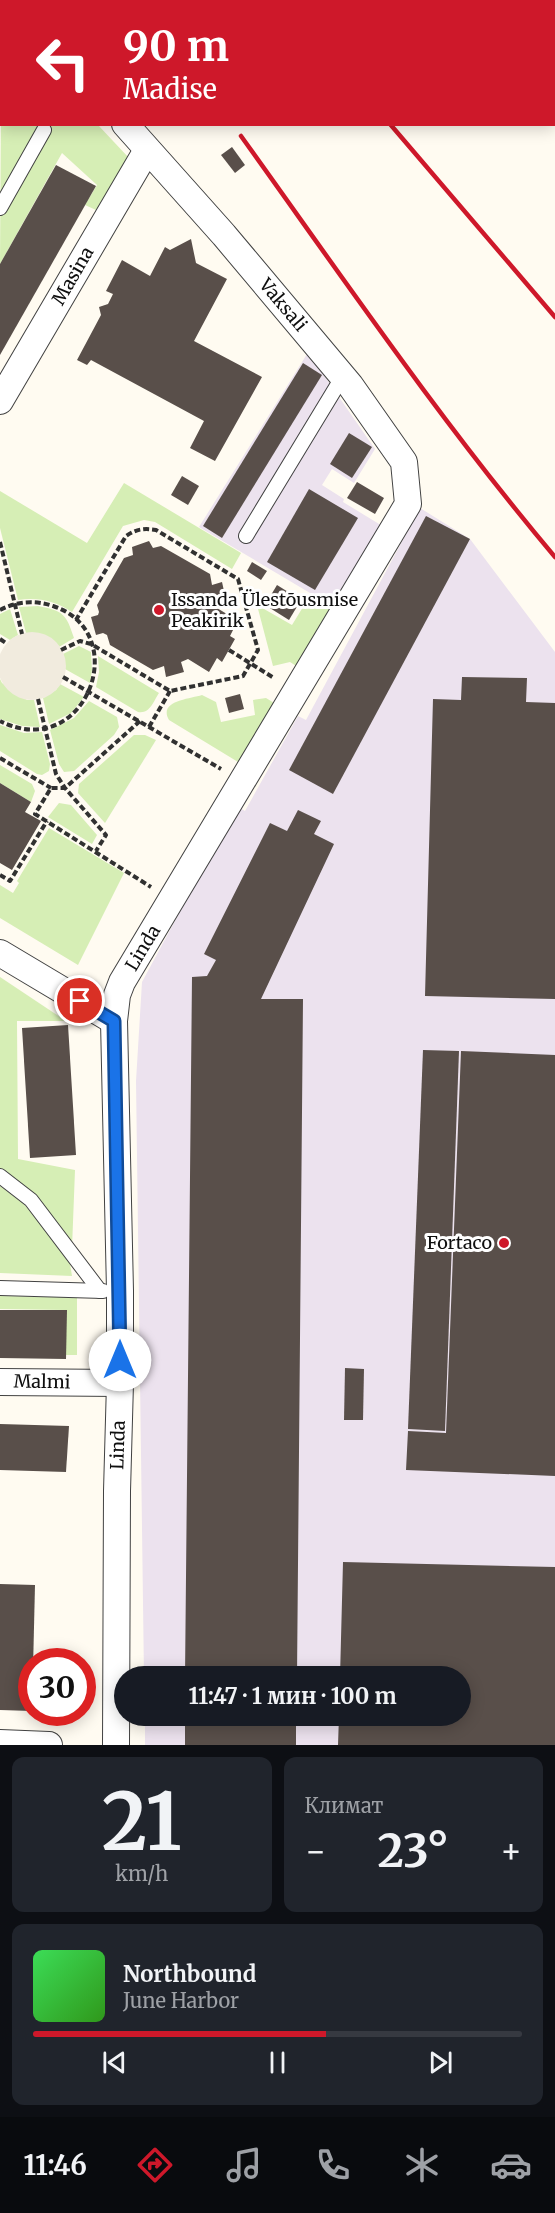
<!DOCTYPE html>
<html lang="ru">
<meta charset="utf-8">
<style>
:root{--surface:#171b24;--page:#20242c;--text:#f1f3f6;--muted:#9ea1a6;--line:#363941;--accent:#ce182a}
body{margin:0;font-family:Merriweather,serif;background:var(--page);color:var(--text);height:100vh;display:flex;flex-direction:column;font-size:22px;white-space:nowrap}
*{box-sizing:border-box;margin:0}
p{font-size:20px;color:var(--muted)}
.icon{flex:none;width:33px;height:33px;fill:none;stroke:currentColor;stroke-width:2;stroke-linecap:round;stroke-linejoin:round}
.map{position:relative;height:1745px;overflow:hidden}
.panel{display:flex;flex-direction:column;gap:12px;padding:12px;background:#0d0f14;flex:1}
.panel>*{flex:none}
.banner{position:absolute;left:0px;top:0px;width:555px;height:126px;box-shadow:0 3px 15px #0003;background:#ce182a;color:#fff;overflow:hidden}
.speed{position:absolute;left:18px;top:1648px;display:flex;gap:12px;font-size:30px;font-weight:700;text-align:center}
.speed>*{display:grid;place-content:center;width:78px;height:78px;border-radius:50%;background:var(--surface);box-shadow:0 3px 15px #0003;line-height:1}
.speed .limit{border:9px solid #d22;background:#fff;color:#111}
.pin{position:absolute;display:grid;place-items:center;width:51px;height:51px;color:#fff;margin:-26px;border:3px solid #fff;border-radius:50%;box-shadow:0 2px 6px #0007}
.me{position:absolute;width:66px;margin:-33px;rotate:0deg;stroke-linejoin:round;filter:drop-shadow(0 0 4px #0008)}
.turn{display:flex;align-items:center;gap:21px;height:126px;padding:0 24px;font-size:27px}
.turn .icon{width:78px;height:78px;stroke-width:2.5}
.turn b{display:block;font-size:42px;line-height:51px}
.big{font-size:45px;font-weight:700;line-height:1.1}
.panel .tile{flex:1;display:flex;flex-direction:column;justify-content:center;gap:9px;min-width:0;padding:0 21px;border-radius:12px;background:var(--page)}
.panel .dial{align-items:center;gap:0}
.dial b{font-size:78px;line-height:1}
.song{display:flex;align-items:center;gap:18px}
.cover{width:72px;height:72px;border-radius:9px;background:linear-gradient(135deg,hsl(130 70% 55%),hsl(110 70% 35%))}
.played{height:6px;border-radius:3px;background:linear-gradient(90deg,var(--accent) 60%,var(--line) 60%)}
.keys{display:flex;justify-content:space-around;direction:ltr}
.heat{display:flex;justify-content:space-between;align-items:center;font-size:33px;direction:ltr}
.panel .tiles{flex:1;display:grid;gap:12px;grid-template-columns:1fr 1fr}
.tile:last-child{grid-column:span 2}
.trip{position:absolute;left:114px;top:1666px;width:357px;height:60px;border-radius:30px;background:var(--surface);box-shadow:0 3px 15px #0003;font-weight:700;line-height:60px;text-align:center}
.tabs{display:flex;height:96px;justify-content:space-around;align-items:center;background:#090b0e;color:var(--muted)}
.tabs .icon{width:42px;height:42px}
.tabs .current{color:var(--accent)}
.tabs b{font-size:27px;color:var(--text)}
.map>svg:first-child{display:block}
</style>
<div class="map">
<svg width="555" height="1745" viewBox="0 0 555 1745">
<rect width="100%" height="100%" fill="#fffbf1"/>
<g fill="#ece2ee">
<path d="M307,354L323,374L375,449L354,483L332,469L322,485L344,499L343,502L384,527L337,609L199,527Z"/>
<path d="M420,508L470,539L555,652V1745H145V1716H460V1677H144L136,1081L142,982L237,806L245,811L298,716L306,720Z"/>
</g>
<g fill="#d6eeb5">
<path d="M1,99L2,124L98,125L129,158L96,210L85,205L97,185L62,153L0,264Z"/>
<path d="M124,483L241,553L232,569L155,522L144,520L123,526L72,612C55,601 38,597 18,600L0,528V491L87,543Z"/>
<path d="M311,594L337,609L301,669L290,662L273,666L257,605L292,625Z"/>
<path d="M38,606C64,611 66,614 74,638L59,647C50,637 39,633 26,633L19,607Z"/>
<path d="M10,609L18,635L10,640L0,634V614Z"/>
<path d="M79,646L91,652L92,670L90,683L65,669L63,654Z"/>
<path d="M98,656L159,693C153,702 150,714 138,712L96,687L99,672Z"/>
<path d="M0,679L2,683L27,700H34L40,727L22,726L0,719Z"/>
<path d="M60,684L84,697L71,713L49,724L43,698L56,690Z"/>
<path d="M202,695L216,702L221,722L255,715L253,700L266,698L279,706L243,765L169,720C158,701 189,699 202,695Z"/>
<path d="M89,701L117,717L119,727L114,735L74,771L64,772L59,764L50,730L74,718Z"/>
<path d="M0,725L24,733L42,732L50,764L49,771L42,775L37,774L0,751Z"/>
<path d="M134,735H145L156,740L105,823L78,793L79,784Z"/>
<path d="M0,765L32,784L35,791L31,802L0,783Z"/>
<path d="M59,803L71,805L97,835L92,844L48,817Z"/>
<path d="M49,828L124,873L78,965L0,918V885L13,893L19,883L17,881Z"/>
<path d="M0,977L66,1021H17L18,1159L75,1170L72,1248L0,1179Z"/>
<path d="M0,1186L23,1203L69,1257L72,1276L0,1273Z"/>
<path d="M0,1296L77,1297V1355H66V1310L0,1309Z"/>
</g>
<circle fill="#f1ebde" cx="32" cy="666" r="34"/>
<g fill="#594f4a">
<path d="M232,147L245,165L235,173L221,155Z"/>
<path d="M56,165L96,186L0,355V264Z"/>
<path d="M191,239L196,263L227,279L194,341L262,377L215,461L190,448L204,421L91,360L87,365L77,360L101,315L99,307L108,304L113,294L106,291L122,260L150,276L165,247L170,250Z"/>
<path d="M303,363L322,375L222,538L203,526Z"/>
<path d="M349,433L372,447L352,478L330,464Z"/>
<path d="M182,476L199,486L188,505L171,495Z"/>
<path d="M357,482L384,498L375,514L347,498Z"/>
<path d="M309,489L358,518L315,590L267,562Z"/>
<path d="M426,516L470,539L333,794L289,770Z"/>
<path d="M149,541L153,548L161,546L210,574L212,585L222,582L226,600L215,603L217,608L235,619L236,624L230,636L235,639L222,662L217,658L209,672L188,659L181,662L184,672L166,677L164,666L153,670L110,645L107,635L103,633L96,635L91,617L98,615L99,612L97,605L124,558L133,555L132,547Z"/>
<path d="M252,562L267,571L261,580L247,571Z"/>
<path d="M277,585L301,600L289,620L265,605Z"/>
<path d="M462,677L527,678L526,702L555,703V999L425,996L433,699L461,700Z"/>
<path d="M240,694L244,709L229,713L225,698Z"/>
<path d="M0,783L31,802L25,812L41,821L12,870L0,863Z"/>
<path d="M298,810L321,821L314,834L334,844L261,999H303L297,1677H185L192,977L207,976L216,960L204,954L270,823L287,831Z"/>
<path d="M68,1025L76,1155L30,1158L22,1028Z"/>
<path d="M423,1050L459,1051L445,1431L408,1429Z"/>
<path d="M461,1051L555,1055V1476L406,1470L408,1431L446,1433Z"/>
<path d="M0,1310H67L66,1359L0,1358Z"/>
<path d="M345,1368L364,1369L363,1420H344Z"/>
<path d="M0,1424L69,1426L66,1472L0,1470Z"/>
<path d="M343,1562L555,1567V1745H338L339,1716H460V1677H340Z"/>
<path d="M0,1584L35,1585L32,1711L0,1710Z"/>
<rect x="185" y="1716" width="111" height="29"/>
</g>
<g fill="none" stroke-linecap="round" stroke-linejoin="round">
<defs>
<g id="lane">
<path d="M0,208L44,130"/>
<path d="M246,536L343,376"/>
<path d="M0,1176L31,1200L100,1291"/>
<path d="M0,1288L103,1291"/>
</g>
<g id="street">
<path d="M21,0L22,2"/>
<path d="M0,401L147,150"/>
<path d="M0,953L114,1021"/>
<path d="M0,1382L120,1383"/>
<path d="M0,1743L49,1745"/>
<path d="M116,1745L117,1491L120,1383V1291L114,1021L117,995L122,982L408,504L404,462L350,385L224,235L125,124"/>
</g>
</defs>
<use href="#lane" stroke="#424242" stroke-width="16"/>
<use href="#street" stroke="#424242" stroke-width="28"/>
<g stroke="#313131" stroke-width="4" stroke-dasharray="6 3" stroke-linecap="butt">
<path d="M476,0L477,2"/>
<path d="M554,110L555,112"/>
<path d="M0,542L22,634"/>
<path d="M0,610C17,601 35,600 53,606C135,633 85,764 0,721"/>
<path d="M0,639L6,643"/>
<path d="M61,650L80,641L91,644L170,691L243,676L258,650L238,579L156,530C144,528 136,529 126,536L76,620"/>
<path d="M229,650L274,678"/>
<path d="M63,677L221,769"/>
<path d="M38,699L56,774L65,788L106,835L96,851"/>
<path d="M140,721L65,788H51L35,814L151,887"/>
<path d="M149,727L170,691"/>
<path d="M0,758L51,788"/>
<path d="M0,875L10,881L47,821"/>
</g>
<use href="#lane" stroke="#fff" stroke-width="14"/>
<use href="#street" stroke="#fff" stroke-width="26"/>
<g stroke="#ce182a" stroke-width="4.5">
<path d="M283,0L284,2"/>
<path d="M390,124L555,317"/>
<path d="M241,136C343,278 442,423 555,557"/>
</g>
</g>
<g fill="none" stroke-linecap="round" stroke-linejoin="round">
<defs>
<path id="route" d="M80,1001L114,1021L120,1360"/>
</defs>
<use href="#route" stroke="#114b97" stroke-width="15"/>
<use href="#route" stroke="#1a73e8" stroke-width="10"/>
</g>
<g fill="#ce182a" stroke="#fff" stroke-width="2">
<circle cx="159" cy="610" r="6"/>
<circle cx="504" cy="1243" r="6"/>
</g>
<g text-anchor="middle" stroke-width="6" stroke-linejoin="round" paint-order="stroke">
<g font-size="18" fill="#0f0f0f" stroke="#fff">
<text transform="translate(73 276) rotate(-60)" y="6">Masina</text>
<text transform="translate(283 305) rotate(50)" y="6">Vaksali</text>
<text transform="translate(143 948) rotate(-59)" y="6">Linda</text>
<text transform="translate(42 1382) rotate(1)" y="6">Malmi</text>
<text transform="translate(118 1445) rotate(-88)" y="6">Linda</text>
</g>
<g font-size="18" fill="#0f0f0f" stroke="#fff" text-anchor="start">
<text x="171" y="606">Issanda Ülestõusmise<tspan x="171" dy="21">Peakirik</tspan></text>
<text x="492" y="1249" text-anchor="end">Fortaco</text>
</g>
</g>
</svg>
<div class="speed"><div class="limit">30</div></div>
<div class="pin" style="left:80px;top:1001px;background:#d93025"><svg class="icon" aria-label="arrive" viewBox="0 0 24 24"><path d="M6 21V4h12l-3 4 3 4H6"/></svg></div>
<svg class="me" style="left:120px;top:1360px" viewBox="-20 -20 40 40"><circle r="19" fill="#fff"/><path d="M0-13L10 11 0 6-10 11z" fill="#1a73e8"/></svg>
<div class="trip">11:47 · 1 мин · 100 m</div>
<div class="banner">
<div class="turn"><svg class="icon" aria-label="left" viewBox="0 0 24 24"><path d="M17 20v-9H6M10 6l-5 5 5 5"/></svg><div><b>90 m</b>Madise</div></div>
</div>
</div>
<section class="panel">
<div class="tiles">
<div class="tile dial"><b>21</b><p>km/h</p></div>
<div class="tile"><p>Климат</p>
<div class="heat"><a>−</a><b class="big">23°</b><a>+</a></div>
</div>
<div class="tile">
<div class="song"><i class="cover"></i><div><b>Northbound</b><p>June Harbor</p></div></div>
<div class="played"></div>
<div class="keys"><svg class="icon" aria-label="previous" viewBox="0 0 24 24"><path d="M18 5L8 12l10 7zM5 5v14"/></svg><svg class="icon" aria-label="pause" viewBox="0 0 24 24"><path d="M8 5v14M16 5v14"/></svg><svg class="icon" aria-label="next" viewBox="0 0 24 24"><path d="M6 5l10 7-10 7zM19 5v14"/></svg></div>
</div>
</div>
</section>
<nav class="tabs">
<b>11:46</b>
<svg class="icon current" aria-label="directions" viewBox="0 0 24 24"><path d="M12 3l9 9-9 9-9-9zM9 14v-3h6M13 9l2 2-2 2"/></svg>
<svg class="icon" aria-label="music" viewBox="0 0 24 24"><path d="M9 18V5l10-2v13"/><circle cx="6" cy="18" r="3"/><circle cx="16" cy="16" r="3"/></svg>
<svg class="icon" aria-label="phone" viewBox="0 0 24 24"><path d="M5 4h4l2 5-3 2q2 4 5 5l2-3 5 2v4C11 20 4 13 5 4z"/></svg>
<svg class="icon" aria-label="climate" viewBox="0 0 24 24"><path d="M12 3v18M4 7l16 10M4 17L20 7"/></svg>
<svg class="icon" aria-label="car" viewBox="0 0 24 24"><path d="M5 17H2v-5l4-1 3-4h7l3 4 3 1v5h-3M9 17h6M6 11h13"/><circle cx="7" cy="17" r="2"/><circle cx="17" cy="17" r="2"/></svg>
</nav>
